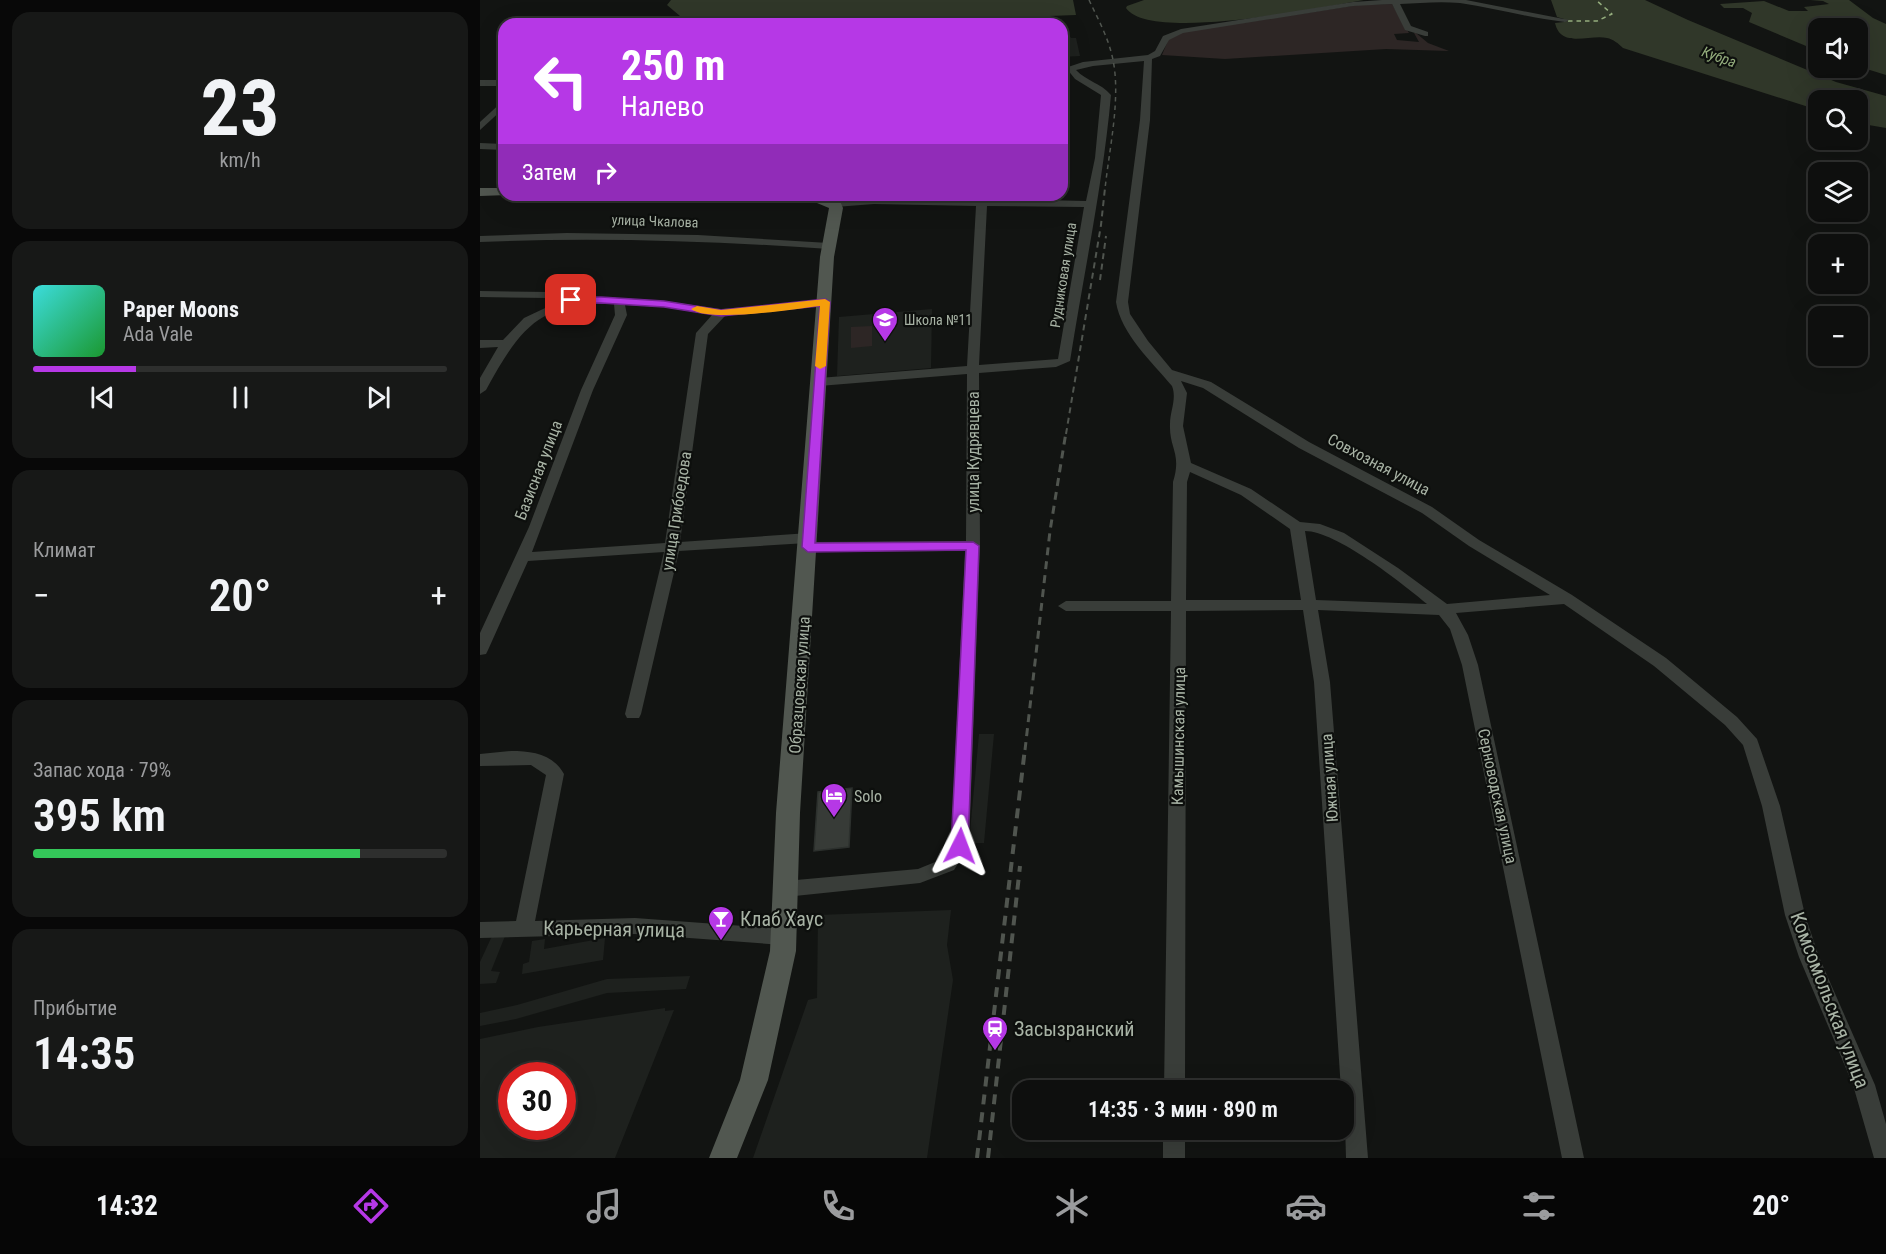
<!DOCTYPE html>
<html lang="ru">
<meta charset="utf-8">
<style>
:root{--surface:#0e0f0e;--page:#171817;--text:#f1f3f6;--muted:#9b9c9e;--line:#2e2f2e;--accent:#b638e6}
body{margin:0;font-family:"Roboto Condensed",sans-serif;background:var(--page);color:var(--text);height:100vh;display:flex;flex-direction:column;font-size:22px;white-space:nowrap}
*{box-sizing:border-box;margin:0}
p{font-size:20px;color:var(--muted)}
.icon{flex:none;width:33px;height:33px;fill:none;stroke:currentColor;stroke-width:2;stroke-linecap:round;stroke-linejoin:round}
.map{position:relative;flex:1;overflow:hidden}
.drawer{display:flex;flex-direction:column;gap:12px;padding:12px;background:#080808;width:480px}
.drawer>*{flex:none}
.banner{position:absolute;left:18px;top:18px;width:570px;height:183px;border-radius:18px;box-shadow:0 6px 24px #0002,0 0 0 2px var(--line);background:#b638e6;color:#fff;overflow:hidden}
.buttons{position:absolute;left:1328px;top:18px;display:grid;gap:12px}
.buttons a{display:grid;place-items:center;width:60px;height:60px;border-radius:12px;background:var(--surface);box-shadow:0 6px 24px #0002,0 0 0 2px var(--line);font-size:30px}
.speed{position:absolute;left:18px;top:1062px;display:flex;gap:12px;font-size:30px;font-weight:700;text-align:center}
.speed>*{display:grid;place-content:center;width:78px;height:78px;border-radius:50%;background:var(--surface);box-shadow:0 6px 24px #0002,0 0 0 2px var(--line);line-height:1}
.speed .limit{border:9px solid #d22;background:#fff;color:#111}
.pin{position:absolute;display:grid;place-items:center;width:51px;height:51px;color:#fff;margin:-26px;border-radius:12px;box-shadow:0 3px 9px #0006}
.me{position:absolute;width:66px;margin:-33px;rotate:3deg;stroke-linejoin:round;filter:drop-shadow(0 0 4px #0008)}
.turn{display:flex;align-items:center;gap:21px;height:126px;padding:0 24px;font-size:27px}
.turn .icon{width:78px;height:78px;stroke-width:2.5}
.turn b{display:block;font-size:42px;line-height:51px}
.then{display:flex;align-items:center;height:57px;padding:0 24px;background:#0003;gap:12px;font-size:22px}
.big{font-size:45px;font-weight:600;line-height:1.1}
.drawer .tile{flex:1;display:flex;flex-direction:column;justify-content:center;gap:9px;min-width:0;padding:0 21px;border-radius:18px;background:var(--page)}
.drawer .dial{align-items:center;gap:0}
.dial b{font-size:78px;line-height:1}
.song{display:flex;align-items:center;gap:18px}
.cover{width:72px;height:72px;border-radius:9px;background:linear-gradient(135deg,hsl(180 70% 55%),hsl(130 70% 35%))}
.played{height:6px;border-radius:3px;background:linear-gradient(90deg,var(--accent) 25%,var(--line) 25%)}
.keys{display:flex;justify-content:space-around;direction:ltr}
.heat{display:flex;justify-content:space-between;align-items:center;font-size:33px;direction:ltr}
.charge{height:9px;border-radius:4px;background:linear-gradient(90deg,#34c759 79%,var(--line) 0)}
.trip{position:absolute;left:532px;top:1080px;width:342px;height:60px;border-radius:18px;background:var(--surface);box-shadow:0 6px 24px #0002,0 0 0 2px var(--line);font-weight:600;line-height:60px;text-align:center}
.tabs{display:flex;height:96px;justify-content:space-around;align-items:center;background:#060606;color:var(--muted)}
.tabs .icon{width:42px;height:42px}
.tabs .current{color:var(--accent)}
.tabs b{font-size:27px;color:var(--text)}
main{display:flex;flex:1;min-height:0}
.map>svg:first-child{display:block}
</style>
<main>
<section class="drawer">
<div class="tile dial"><b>23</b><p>km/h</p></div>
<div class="tile">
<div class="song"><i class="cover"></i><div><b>Paper Moons</b><p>Ada Vale</p></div></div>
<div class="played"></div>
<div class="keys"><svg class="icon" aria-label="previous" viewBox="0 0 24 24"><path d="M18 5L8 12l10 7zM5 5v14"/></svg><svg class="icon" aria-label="pause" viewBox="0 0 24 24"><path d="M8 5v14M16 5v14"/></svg><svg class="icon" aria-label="next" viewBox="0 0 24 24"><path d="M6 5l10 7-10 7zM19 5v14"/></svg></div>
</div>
<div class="tile"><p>Климат</p>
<div class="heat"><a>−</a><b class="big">20°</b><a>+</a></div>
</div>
<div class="tile"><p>Запас хода · 79%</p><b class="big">395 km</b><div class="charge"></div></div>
<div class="tile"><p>Прибытие</p><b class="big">14:35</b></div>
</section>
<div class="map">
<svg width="1406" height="1158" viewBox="0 0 1406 1158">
<rect width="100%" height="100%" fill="#121412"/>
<g fill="#1e211e" fill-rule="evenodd">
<path d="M582,29H585L591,38H596L600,56L582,57Z"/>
<path d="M452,309L451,368L357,376L359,317Z"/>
<path d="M499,734H514L504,843H489Z"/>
<path d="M471,910L467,945L473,980L447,1158H273L328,1000L337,998L338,915Z"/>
<path d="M12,936H25L11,971L20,972L16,983L0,984V962Z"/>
<path d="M125,938L123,960L42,974L43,964L49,962L52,941L65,939L64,949Z"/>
<path d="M210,976L206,989L127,993L36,1019L0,1026V1013L37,1005L127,979Z"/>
<path d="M185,1008V1011L194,1010L135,1158H0V1039L58,1027ZM32,1076H82V1126H32Z"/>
</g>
<g fill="#2d2625">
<path d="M912,4L929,33L914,34L917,40L939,42L934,33H936L948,43L969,51L906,49L745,59L682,55L689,38L702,32L878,5Z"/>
<path d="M392,326V346L371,348V327Z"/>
</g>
<g fill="#303729">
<path d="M191,0H593L596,15L493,19L492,23L472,21L467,24H246L200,16L187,5Z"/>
<path d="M664,0H884C844,7 670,43 646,8L647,6Z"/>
<path d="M1071,0H1165L1208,20L1356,82L1406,96V128L1377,123V100H1338V110L1143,48C1139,44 1133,39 1127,38C1110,34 1081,49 1075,23L1084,22V19L1077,17Z"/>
<path d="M1330,0H1369L1393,18L1406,24V75L1377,66V28H1338V51L1269,22L1272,13L1263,8H1244L1240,4L1284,1L1309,11H1328L1324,7L1349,4L1343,1Z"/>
</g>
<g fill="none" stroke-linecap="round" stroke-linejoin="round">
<path stroke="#94ad7d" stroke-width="1.5" stroke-dasharray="4.5 4" stroke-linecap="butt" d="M1088,21H1117L1132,14L1116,0"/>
</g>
<path fill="#373b37" stroke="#2c302d" stroke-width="1.5" d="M372,788L369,847L334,851L338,792Z"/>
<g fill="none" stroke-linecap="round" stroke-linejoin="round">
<g fill="#393d39" fill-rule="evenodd">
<path d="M902,0H986L1089,20L1085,22C1049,18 1015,8 980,3C960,1 940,3 920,4L931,26L948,32V36H945L925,30L912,4L873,6L703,33L689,40L680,56L672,59L670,120L648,302L650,314L668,341L692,370L731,382L829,442L952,507L999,540L1092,595L1186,658L1257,717L1277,739L1300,806L1325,915L1339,957L1395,1085L1406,1124V1158H1394L1373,1085L1319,957L1305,915L1282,806L1263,745L1245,725L1174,666L1084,604L976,613L988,635L998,665L1104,1158H1082L982,665L970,629L959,615L838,610L850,682L888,1158H866L864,1090H861L834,682L823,610L706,611L705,1090H684L691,611H586L578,606L586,601H691L693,482C702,453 689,449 690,424C690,411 697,399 692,386C672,362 641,334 636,302L660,120L664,61L613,66L596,70C606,81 621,83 631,95C623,184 604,272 590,361L576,367L499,373L500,546L489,846L474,870L440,883L305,897L298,894L296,889L298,884L305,881L438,869L460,860L471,845L485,551L328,552L321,547L327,543L199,551L161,714L159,718H147L145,714L184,552L48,561L8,650L6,654L0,655V633L49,527L101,390L135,315L134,304C59,300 39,330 6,390L0,394V378L18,347L0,348V340H23L44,318L80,301L69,298L0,297V291L69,292L91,298L121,297L184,301L241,309L349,300V304L345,305L245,316L228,334L200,542L329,533L336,538L329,542L486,541L487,374L339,386L333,382L339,378L487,366L496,206L394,204L355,207L351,206V202L394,198L497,199V195H507V199L606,201L615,158L621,95L595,79L587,69L588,67L603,62L668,55L675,51L683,36L701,29L873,2ZM507,206L604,207L578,359L499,365ZM145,305L184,307L232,315L216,333L185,543L52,552L113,390L147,315ZM701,381L723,388L819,448L942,513L989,546L1070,595L967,604L918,568L864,533L840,524L820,522L771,489L711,463L703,426L707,393ZM710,472L761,495L810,529L821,600H706L707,482ZM825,531C856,531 922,583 947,604L836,600Z"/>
<rect x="0" y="80" width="24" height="6"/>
<path d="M24,100V108L0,130V122Z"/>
<path d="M0,143L24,144V150L0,149Z"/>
<path d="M87,233L218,235L349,243L354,246L349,249C233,241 117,237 0,242V236Z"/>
<path d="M31,751C52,751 73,754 84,774L55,921L155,918L303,929L310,931L313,937L310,943L303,945L155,934L0,938V922L36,921L66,775L51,765L0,766V754Z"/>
<rect x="683" y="1130" width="22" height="28"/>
</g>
<g fill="#515750" fill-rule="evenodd">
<path d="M0,188H24V195H28L0,196Z"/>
<path d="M202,195H338L360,201L363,208L354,257L320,813L316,951L288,1080L257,1158H229L260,1080L290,951L296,813L340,257L349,208L337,203L209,199Z"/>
</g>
<path stroke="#50554f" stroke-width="1.5" stroke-dasharray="4.5 4" stroke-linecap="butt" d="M609,0C618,19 629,39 633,60C641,99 629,150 625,189"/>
<g stroke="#50554f" stroke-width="2" stroke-dasharray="6 4.5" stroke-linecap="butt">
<path d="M620,280L626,236"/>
<path d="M586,434L621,225L625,188"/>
</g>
<path stroke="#50554f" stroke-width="3" stroke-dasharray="8 6" stroke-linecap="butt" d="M545,750L570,531L586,432"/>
<g stroke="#50554f" stroke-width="4" stroke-dasharray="10 8" stroke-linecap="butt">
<path d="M497,1158L545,748"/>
<path d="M508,1158L540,866"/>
</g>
</g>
<path fill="#b638e6" stroke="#762496" stroke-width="1.5" d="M121,297L184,301L241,310L345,299L350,302L335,543L493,542L499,546L488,846L485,851L480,853L474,851L471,846L486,550L328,552L322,547L340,306L241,316L184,307L121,303L91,304L85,300L91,297Z"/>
<path fill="#f59e0b" d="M345,299L350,302L346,366L340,369L335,366L340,306C313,309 230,323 211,309L217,306L241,310Z"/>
<defs>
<symbol id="school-pin" viewBox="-11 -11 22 30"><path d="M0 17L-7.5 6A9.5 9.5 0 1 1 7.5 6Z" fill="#b638e6" stroke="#0d0f0d"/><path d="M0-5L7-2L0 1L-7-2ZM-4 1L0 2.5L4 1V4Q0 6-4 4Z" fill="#fff"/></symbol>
<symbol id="hotel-pin" viewBox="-11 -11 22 30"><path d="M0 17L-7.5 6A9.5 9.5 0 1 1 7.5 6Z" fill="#b638e6" stroke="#0d0f0d"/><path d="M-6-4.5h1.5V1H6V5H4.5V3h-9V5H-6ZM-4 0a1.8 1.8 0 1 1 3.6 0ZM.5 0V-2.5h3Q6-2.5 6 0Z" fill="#fff"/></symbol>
<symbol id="bar-pin" viewBox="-11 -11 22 30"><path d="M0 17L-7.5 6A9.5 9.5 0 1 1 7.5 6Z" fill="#b638e6" stroke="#0d0f0d"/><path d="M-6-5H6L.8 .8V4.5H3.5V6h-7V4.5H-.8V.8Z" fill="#fff"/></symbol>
<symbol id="station-pin" viewBox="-11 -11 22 30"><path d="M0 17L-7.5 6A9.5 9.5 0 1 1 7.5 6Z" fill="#b638e6" stroke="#0d0f0d"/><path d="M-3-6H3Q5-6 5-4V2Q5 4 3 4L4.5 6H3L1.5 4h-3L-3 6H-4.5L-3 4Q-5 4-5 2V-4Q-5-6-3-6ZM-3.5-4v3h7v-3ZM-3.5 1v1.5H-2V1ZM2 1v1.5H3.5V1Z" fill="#fff"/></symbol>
</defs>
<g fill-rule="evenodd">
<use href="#school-pin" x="390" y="305" width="30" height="40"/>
<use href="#hotel-pin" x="339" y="781" width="30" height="40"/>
<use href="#bar-pin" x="226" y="904" width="30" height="40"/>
<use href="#station-pin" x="500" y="1014" width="30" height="40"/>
</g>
<g text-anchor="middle" stroke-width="4.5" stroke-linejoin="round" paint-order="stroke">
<g font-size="14" fill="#a8b3a5" stroke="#0d0f0d">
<text transform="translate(175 221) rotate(2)" y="5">улица Чкалова</text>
<text transform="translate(583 275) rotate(-81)" y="5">Рудниковая улица</text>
</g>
<g font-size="14" fill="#a8b3a5" stroke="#0d0f0d" text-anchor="start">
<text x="424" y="325">Школа №11</text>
</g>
<g font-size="15" font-style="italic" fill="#94ad7d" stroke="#0d0f0d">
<text transform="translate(1239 57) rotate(20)" y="5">Кубра</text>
</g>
<g font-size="16" fill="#a8b3a5" stroke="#0d0f0d">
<text transform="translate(493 452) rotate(-90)" y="6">улица Кудрявцева</text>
<text transform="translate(899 464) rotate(28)" y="6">Совхозная улица</text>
<text transform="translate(58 470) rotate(-69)" y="6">Базисная улица</text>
<text transform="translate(196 511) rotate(-81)" y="6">улица Грибоедова</text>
<text transform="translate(319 685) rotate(-86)" y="6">Образцовская улица</text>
<text transform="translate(698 736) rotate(-89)" y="6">Камышинская улица</text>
<text transform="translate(849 778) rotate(-94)" y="6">Южная улица</text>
<text transform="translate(1018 796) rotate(78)" y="6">Серноводская улица</text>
</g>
<g font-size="16" fill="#a8b3a5" stroke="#0d0f0d" text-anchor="start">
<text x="374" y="802">Solo</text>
</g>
<g font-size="20" fill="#a8b3a5" stroke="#0d0f0d" text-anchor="start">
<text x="260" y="926">Клаб Хаус</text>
<text x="534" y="1036">Засызранский</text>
</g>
<g font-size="20" fill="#a8b3a5" stroke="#0d0f0d">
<text transform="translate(134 929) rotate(1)" y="7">Карьерная улица</text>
<text transform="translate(1350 1000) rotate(69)" y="7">Комсомольская улица</text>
</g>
</g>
</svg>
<div class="buttons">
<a><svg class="icon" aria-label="sound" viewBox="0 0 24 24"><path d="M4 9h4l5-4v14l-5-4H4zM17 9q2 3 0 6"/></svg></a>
<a><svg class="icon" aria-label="search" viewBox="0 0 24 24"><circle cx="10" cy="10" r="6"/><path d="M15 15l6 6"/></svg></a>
<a><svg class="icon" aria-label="layers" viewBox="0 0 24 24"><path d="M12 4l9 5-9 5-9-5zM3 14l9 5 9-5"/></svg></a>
<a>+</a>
<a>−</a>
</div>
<div class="speed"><div class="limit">30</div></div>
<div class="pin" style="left:91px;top:300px;background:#d93025"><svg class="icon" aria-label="arrive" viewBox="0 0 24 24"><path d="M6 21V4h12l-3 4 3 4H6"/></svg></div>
<svg class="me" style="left:480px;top:846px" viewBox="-20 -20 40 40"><path d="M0-17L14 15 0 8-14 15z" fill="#b638e6" stroke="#fff" stroke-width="4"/></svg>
<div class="trip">14:35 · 3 мин · 890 m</div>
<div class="banner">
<div class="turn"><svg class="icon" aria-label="left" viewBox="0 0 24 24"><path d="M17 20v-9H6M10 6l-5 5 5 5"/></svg><div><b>250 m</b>Налево</div></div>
<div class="then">Затем<svg class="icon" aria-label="right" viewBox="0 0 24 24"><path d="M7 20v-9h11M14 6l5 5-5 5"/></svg></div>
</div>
</div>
</main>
<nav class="tabs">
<b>14:32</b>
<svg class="icon current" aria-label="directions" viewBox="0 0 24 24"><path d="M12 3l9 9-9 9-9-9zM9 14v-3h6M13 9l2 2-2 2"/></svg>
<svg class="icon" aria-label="music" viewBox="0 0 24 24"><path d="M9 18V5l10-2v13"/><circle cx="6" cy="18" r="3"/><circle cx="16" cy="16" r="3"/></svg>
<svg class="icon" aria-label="phone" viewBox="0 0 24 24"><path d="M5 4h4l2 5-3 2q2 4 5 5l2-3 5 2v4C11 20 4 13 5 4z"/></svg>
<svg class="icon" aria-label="climate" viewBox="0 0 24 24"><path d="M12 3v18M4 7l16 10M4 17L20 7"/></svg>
<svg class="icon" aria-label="car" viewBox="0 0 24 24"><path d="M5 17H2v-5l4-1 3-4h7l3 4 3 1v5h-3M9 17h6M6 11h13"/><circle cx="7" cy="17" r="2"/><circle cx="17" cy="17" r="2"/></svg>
<svg class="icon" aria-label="filters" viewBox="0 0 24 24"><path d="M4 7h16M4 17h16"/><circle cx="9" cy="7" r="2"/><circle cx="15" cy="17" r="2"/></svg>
<b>20°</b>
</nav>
